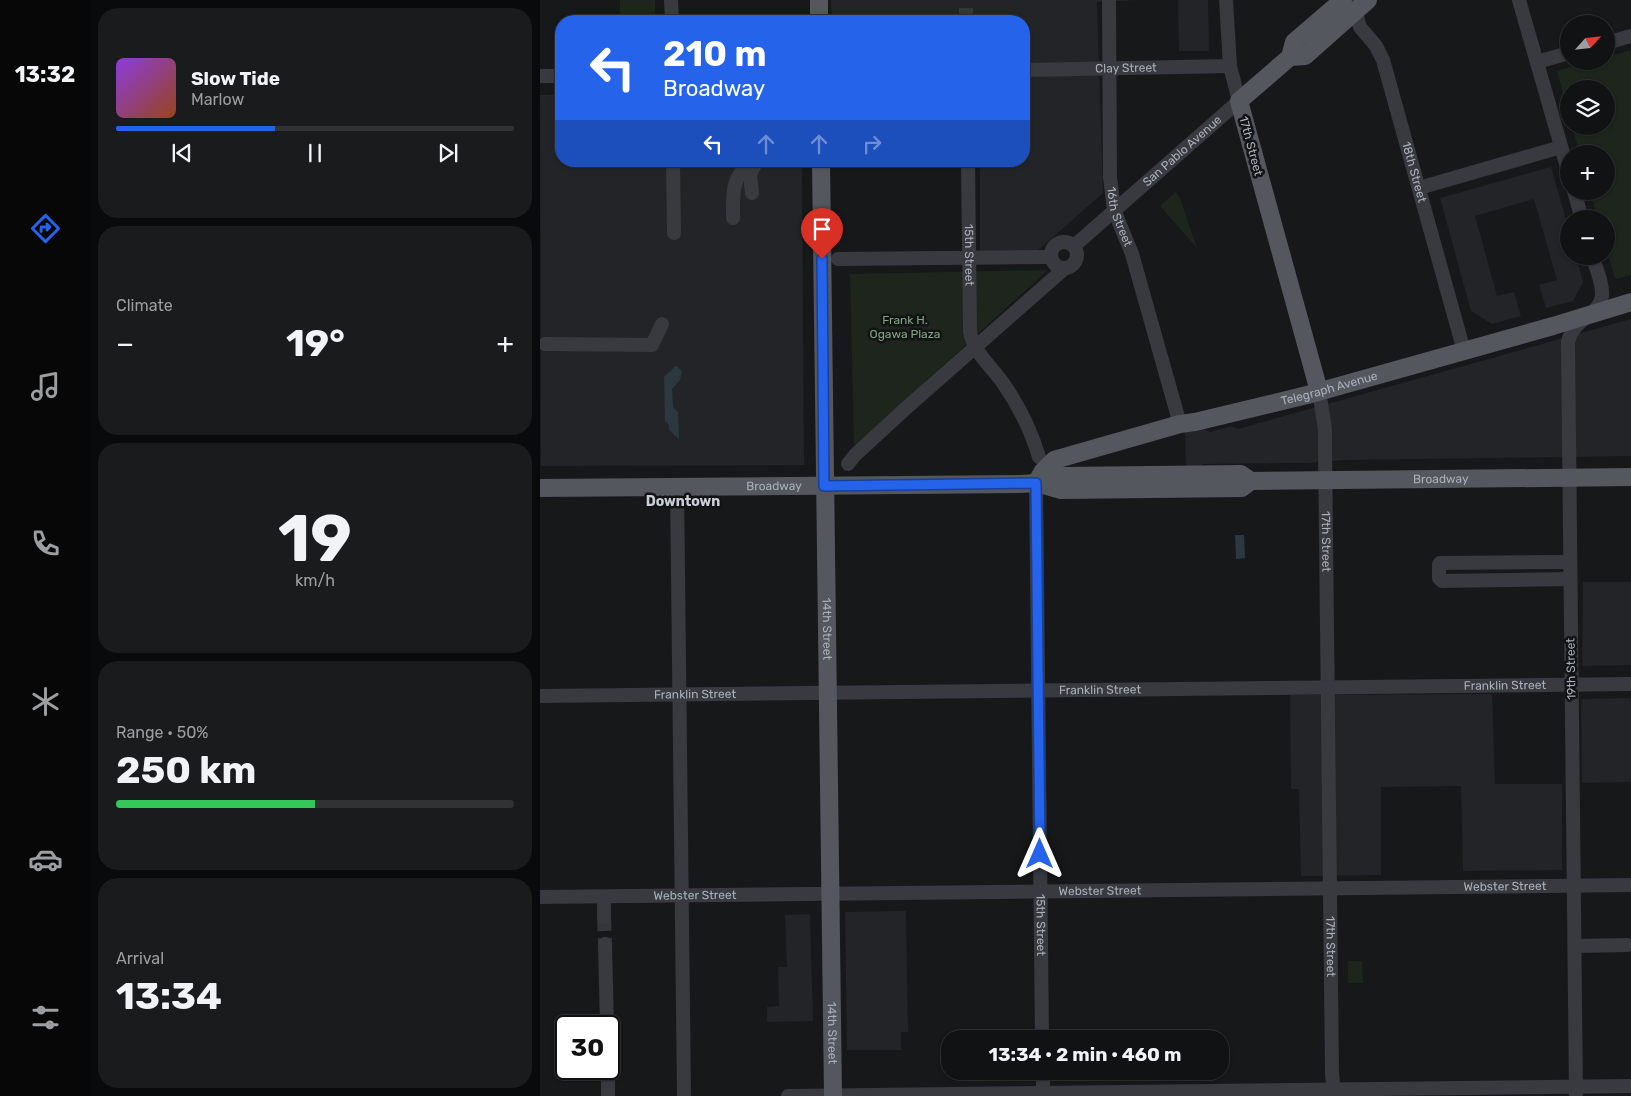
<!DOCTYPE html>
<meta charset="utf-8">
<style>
:root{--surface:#111214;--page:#1a1b1d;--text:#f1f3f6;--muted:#9c9ea0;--line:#303234;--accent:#2563eb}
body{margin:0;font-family:Rubik,sans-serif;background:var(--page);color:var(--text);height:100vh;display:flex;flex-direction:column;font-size:19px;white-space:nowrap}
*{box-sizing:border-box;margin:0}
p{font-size:16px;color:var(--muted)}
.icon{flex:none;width:28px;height:28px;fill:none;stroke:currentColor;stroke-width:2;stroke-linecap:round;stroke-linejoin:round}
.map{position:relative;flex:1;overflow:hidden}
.side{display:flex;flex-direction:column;gap:8px;padding:8px;background:#090a0b;width:450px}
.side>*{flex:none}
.guide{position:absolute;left:15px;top:15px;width:475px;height:152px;border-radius:20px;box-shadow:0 1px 4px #0004,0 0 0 1px var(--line);background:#2563eb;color:#fff;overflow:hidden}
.needle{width:32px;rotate:63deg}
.fabs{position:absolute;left:1020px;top:15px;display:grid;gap:10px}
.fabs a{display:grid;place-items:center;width:55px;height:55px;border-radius:50%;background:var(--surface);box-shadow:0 1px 4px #0004,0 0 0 1px var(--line);font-size:25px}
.speed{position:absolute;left:15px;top:1015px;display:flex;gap:10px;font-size:25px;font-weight:700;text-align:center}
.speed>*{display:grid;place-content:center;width:65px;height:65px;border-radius:50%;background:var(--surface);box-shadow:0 1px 4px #0004,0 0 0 1px var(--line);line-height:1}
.speed .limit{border:2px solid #111;border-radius:8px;background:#fff;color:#111}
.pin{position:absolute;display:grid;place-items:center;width:42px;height:42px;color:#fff;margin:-51px -21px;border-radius:50% 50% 50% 0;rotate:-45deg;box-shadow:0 0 5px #0007}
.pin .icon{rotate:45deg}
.me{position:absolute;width:55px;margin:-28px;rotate:0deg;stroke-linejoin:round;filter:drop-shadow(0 0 4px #0008)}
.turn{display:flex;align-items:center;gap:18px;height:105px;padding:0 25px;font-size:22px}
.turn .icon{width:65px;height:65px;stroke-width:2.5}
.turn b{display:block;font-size:35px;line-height:42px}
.lanes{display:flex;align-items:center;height:48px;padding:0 25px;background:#0003;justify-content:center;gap:25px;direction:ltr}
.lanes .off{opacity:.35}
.big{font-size:38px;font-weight:700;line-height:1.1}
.side .tile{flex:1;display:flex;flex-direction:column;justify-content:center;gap:8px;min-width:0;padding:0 18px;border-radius:20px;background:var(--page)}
.side .dial{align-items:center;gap:0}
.dial b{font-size:65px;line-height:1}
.song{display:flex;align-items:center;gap:15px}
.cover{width:60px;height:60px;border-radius:8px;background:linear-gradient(135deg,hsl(270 70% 55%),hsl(20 70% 35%))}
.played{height:5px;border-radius:2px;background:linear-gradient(90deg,var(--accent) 40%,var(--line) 40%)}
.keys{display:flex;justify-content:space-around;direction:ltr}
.heat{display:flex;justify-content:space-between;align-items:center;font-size:28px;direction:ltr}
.charge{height:8px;border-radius:4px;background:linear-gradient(90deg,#34c759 50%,var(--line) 0)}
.trip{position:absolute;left:401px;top:1030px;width:288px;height:50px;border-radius:20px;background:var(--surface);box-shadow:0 1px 4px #0004,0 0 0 1px var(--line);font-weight:700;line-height:50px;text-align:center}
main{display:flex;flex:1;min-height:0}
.dock{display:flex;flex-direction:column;width:90px;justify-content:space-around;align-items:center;background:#070708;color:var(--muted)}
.dock .icon{width:35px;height:35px}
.dock .active{color:var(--accent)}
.dock b{font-size:22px;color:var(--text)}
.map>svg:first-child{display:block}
</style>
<main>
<nav class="dock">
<b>13:32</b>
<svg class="icon active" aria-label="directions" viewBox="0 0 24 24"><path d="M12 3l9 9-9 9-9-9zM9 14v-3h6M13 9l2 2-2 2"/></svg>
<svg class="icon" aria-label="music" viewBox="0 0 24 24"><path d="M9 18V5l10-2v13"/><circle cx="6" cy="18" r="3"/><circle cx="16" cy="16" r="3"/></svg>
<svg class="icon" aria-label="phone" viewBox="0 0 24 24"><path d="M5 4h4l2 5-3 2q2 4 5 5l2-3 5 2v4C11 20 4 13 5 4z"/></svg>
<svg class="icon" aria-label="climate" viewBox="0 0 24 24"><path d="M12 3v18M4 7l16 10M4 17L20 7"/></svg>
<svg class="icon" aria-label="car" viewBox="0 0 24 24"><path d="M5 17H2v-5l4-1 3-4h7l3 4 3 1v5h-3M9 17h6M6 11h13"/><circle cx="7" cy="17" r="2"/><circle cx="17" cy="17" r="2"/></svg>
<svg class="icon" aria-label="filters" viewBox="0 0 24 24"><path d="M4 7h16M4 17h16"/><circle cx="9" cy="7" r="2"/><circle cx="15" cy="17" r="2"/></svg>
</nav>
<section class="side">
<div class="tile">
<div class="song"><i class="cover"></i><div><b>Slow Tide</b><p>Marlow</p></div></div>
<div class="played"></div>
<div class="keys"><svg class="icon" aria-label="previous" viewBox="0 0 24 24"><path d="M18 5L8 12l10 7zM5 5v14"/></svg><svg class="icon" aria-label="pause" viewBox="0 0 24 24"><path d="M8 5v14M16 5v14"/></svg><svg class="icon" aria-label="next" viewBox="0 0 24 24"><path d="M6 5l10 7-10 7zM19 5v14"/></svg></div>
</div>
<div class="tile"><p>Climate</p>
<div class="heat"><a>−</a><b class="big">19°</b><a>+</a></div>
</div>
<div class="tile dial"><b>19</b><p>km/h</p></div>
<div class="tile"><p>Range · 50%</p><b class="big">250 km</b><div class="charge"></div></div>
<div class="tile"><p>Arrival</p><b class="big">13:34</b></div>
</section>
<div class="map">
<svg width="1091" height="1096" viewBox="0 0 1091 1096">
<rect width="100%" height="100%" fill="#17181a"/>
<g fill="#232427">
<path d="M291,0H599L557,2L563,193L495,253L440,254V161H484V21H292Z"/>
<path d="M638,0H668L669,51H639Z"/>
<path d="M0,95H21V161H262L264,465L1,466Z"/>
<path d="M1011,167L1029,230V256H1036L1043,282L1033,301L1006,308L999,285L1017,280L994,199L935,216L957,296L974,292L981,316L952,324L931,311L900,198Z"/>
<path d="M1091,319V456L804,460L768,463L663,464L657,467L646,468L645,432L663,429L670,432L691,426L698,429Z"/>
<path d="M1043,582H1091V665L1042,666Z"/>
<path d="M952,694L955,784H1022V870L923,871L921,786L841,787V875L761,876L759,789H751L750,695Z"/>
<path d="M1091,698V782L1042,783L1041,699Z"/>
<path d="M366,911L368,1032H361V1050H307L305,912Z"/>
<path d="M270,914L273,1021L227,1022V1007L239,1006L238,967H247L245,915Z"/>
</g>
<g fill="#1d251d">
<rect x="80" y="0" width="35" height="15"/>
<path d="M1091,50V275L1075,279L1066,247V219H1058L1050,191H1066V154H1040L1032,126H1066V89H1029V114L1017,71L1050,61H1066V57Z"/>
<path d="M636,192L640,198L657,248L620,206Z"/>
<path d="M508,270L317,444H314L310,274Z"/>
<path d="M808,961H822L823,983H808Z"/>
</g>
<g fill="#2c383f">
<path d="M136,366L142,371L140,380L132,389L133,407L138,412L139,439L129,430V425L125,421L124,377Z"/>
<path d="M695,535H704L705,558L696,559Z"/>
</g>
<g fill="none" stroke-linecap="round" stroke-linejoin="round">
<g stroke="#34363a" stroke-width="14" stroke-dasharray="14 7" stroke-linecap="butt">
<path d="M426,21V8"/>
<path d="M64,917L65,944"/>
</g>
<g stroke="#383a3f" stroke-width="14">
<path d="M131,0L132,21"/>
<path id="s1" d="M569,0L570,177L574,210L592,254L640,424"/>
<path id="s2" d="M812,0L820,27L836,46L843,60L924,351"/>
<path d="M979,0L1029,174"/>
<path d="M1066,43L1091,36"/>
<path d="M997,62L1029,53"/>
<path id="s3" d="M484,70L690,66"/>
<path d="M0,76H21"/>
<path d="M133,161L134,233"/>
<path id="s4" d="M428,161L430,332C434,353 451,366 463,383C479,406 491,430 499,457"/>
<path d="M879,188L1021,147"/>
<path d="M1034,191L1042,219"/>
<path d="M212,193L210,174L217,161"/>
<path d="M193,218C193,194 191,177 212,161"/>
<circle cx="524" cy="255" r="13"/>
<path id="s5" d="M534,246L699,101L690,66L686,0"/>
<path d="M298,259L510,257"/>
<path d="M5,344L112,345L122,324"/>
<path id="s6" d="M779,391L785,429V447L792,1073L794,1096"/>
<path d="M308,464L315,455L365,409L524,269"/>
<path id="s7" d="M496,483L502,1039"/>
<path d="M137,487L144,1096"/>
<path d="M1030,562L900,563L899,565V578L902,581L1030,579"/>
<path id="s8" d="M0,696L1091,684"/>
<path id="s9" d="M0,897L1091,885"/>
<path d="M64,897V917"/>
<path d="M65,944L67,1026"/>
<path d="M1035,946L1087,945"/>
<path d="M68,1069V1096"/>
<path d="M503,1093V1071"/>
<path d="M248,1096L1091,1086"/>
<path d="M1036,1096L1028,342C1033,318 1061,315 1062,295C1063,283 1056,268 1052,256"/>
</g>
<g stroke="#54575e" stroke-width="18">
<path d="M279,0V21"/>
<path d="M750,57L765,56L828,0"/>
<path id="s10" d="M281,161L293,1096"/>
<path d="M779,391L699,101L750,57L754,42L803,0"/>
<path id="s11" d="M496,483L503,471L514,460L640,424L655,422L767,395L1013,326L1091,302"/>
<path d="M497,483L521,490L702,488L711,481"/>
<path id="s12" d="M0,488L481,484L496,483L521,476L701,474L711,481L1091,477"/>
</g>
</g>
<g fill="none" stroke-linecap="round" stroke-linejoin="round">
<defs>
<path id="route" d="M282,259L284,486L496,483L500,854"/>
</defs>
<use href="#route" stroke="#184099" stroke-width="12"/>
<use href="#route" stroke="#2563eb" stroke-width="9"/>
</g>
<g text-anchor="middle" stroke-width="5" stroke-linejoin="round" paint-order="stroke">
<g font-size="12" fill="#a9b0ba" stroke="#121315">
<text dy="4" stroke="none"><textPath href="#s3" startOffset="102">Clay Street</textPath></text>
<text transform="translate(711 146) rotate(75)" y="4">17th Street</text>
<text dy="4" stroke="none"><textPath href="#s5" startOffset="144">San Pablo Avenue</textPath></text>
<text dy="4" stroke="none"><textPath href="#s2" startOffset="185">18th Street</textPath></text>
<text dy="4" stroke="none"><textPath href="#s1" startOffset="218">16th Street</textPath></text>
<text dy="4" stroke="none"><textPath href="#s4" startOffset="94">15th Street</textPath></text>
<text dy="4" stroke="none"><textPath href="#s11" startOffset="314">Telegraph Avenue</textPath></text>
<text dy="4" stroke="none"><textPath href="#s12" startOffset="904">Broadway</textPath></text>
<text dy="4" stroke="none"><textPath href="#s12" startOffset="234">Broadway</textPath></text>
<text dy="4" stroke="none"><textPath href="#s6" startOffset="151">17th Street</textPath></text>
<text dy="4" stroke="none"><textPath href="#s10" startOffset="468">14th Street</textPath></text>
<text transform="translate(1031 669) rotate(-91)" y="4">19th Street</text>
<text dy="4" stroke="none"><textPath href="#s8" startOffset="965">Franklin Street</textPath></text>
<text dy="4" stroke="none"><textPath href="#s8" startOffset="560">Franklin Street</textPath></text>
<text dy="4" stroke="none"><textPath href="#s8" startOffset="155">Franklin Street</textPath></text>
<text dy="4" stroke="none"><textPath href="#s9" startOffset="965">Webster Street</textPath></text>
<text dy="4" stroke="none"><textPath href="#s9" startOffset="560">Webster Street</textPath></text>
<text dy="4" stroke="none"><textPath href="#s9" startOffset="155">Webster Street</textPath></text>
<text dy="4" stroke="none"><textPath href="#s7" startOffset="442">15th Street</textPath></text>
<text dy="4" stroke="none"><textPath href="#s6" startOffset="556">17th Street</textPath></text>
<text dy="4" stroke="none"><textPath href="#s10" startOffset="872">14th Street</textPath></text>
</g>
<g font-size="12" fill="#80a67f" stroke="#121315">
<text x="365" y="324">Frank H.<tspan x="365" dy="14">Ogawa Plaza</tspan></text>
</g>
<g font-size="14" font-weight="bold" fill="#caced6" stroke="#121315">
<text x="143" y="506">Downtown</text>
</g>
</g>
</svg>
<div class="fabs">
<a><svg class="needle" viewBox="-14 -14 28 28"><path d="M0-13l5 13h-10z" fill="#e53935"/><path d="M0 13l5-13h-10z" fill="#9c9ea0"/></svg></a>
<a><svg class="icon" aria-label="layers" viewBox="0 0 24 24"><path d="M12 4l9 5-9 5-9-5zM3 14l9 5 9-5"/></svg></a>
<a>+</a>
<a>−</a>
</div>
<div class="speed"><div class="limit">30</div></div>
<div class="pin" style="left:282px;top:259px;background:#d93025"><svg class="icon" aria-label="arrive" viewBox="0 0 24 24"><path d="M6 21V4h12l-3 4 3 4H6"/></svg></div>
<svg class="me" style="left:500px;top:854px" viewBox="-20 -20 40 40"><path d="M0-17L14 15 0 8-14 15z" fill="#2563eb" stroke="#fff" stroke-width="4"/></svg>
<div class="trip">13:34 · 2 min · 460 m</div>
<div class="guide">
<div class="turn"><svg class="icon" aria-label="left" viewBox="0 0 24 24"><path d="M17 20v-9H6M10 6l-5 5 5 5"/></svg><div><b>210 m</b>Broadway</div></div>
<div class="lanes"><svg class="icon" aria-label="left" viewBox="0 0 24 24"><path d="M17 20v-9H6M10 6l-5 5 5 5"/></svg><svg class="icon off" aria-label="ahead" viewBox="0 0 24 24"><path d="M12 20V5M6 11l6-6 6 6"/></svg><svg class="icon off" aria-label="ahead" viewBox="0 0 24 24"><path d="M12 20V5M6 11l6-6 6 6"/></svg><svg class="icon off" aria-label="right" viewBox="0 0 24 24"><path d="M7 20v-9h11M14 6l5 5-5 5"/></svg></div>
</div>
</div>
</main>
